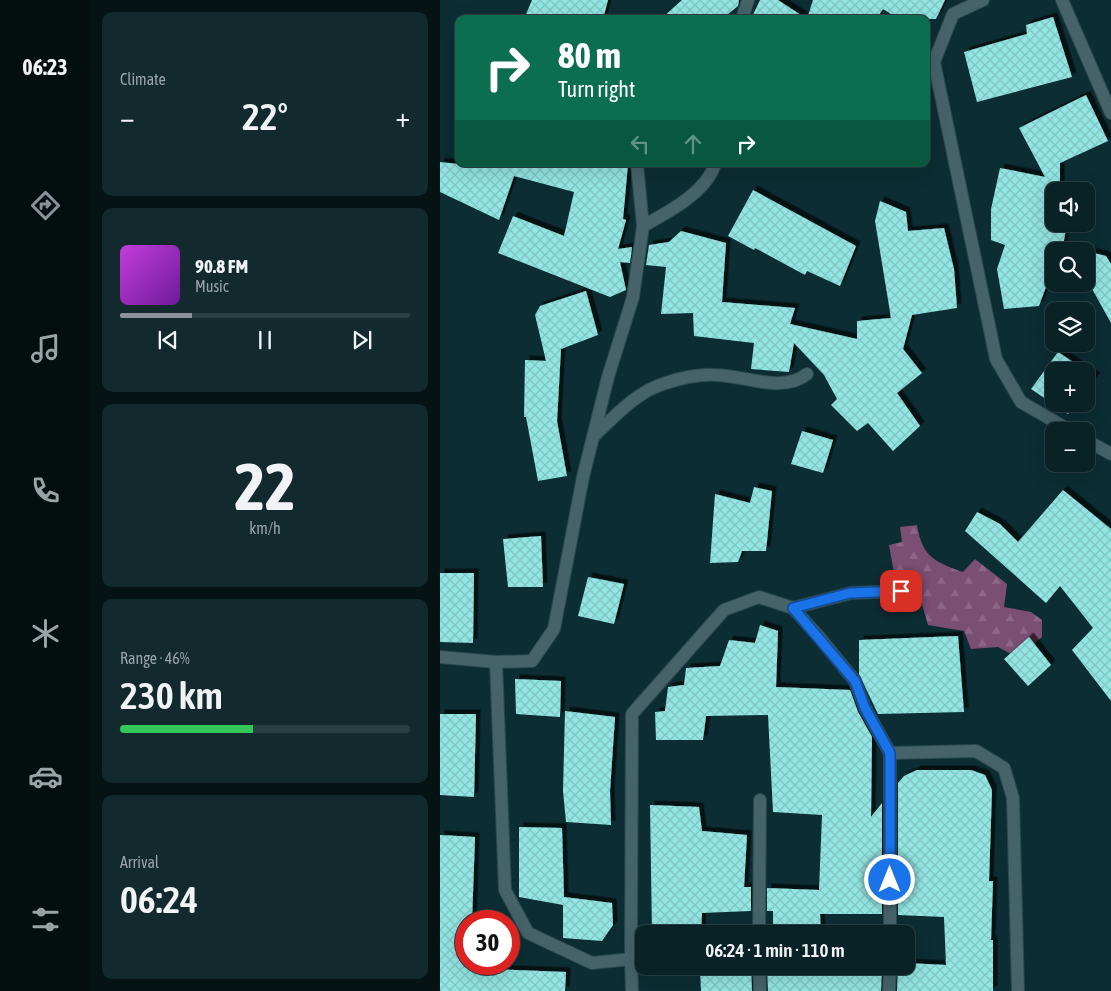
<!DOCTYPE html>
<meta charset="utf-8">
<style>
:root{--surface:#092226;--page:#122a2e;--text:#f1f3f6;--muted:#99a4a7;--line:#293f43;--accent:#8c9099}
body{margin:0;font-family:"Asap Condensed",sans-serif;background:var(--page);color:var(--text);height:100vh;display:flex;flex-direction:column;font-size:19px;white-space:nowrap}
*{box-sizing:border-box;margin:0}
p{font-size:16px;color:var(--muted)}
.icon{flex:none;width:28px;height:28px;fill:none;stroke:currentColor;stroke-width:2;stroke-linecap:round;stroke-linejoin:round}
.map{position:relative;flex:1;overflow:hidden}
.details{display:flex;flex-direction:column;gap:12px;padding:12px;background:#051315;width:350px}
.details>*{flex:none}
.top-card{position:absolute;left:15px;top:15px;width:475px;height:152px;border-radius:10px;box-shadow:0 5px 20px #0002,0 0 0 1px var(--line);background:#0b6e4f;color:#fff;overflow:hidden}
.buttons{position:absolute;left:605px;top:182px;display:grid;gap:10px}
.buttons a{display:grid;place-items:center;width:50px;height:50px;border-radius:10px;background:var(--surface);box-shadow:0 5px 20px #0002,0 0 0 1px var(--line);font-size:25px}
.speed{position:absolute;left:15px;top:910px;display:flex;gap:10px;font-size:25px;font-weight:700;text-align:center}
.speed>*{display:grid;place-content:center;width:65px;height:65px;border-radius:50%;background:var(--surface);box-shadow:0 5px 20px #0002,0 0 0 1px var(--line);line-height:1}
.speed .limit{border:8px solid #d22;background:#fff;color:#111}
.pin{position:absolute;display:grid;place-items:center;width:42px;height:42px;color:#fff;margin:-21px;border-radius:10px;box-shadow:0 2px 8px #0006}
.me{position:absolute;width:55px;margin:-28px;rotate:0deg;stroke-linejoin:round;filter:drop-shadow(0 0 4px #0008)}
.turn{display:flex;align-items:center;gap:18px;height:105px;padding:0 20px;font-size:22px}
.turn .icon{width:65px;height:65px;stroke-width:2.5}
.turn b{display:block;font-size:35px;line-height:42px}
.lanes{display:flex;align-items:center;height:48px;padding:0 20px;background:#0003;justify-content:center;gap:25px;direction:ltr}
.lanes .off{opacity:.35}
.big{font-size:38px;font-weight:600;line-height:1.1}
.details .widget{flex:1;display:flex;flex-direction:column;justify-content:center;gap:8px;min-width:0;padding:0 18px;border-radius:10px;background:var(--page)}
.details .dial{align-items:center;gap:0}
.dial b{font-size:65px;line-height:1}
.song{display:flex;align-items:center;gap:15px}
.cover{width:60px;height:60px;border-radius:8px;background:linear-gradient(135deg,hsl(290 70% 55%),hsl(280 70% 35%))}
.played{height:5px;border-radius:2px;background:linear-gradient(90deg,var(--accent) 25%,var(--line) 25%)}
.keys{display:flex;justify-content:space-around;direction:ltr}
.heat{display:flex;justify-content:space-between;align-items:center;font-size:28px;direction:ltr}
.charge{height:8px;border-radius:4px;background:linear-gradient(90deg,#34c759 46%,var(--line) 0)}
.trip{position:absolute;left:195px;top:925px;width:280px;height:50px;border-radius:10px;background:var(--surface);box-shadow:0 5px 20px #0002,0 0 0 1px var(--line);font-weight:600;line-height:50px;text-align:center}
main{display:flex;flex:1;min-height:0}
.tab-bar{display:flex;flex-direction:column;width:90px;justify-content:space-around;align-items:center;background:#040e0f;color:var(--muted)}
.tab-bar .icon{width:35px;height:35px}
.tab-bar .active{color:var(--accent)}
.tab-bar b{font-size:22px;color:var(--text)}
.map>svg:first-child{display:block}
</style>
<main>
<nav class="tab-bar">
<b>06:23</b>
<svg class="icon active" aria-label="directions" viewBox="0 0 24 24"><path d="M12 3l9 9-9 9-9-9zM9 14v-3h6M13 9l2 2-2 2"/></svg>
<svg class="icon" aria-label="music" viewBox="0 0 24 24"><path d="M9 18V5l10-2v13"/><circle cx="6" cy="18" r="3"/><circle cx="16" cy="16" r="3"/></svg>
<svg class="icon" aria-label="phone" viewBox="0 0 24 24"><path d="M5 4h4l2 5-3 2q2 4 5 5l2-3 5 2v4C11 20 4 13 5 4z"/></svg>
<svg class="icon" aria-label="climate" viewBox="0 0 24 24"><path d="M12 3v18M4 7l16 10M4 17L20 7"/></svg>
<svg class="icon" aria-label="car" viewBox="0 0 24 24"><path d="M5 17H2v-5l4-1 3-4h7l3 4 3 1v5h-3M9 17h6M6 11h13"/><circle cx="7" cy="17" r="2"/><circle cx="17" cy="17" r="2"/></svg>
<svg class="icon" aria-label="filters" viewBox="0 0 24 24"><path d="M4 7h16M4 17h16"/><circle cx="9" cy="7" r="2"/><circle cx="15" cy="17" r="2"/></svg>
</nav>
<section class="details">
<div class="widget"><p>Climate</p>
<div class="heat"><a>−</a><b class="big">22°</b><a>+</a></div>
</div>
<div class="widget">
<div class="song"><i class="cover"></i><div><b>90.8 FM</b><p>Music</p></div></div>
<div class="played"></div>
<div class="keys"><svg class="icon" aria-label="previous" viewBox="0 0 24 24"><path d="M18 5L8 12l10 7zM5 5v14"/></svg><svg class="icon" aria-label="pause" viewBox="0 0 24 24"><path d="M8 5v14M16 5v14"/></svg><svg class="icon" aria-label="next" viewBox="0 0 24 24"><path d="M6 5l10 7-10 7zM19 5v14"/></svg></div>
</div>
<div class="widget dial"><b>22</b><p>km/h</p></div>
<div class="widget"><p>Range · 46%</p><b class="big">230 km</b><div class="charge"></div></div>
<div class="widget"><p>Arrival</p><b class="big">06:24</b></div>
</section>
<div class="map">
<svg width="671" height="991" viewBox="0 0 671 991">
<defs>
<pattern id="forest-firs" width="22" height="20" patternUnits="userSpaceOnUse" patternTransform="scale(1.25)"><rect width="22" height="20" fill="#7b4e74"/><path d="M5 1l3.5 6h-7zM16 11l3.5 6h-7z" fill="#8c6788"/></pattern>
<pattern id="building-cross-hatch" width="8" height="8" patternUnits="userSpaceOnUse" patternTransform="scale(1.25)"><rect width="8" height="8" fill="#92e5e2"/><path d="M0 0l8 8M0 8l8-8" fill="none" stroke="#80c5c3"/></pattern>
<filter id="shadow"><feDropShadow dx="4.5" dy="-4.5" stdDeviation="0" flood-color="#0009"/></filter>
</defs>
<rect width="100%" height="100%" fill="#0c2d33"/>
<path fill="url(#forest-firs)" d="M477,525C482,557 495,562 523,572L535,559L567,584L564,607L591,612L602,620V637L577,657L558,647L531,649L524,631L488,625L479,594L455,579L449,545L462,542L460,527Z"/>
<g fill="url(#building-cross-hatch)" filter="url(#shadow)">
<path d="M92,0H168L163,19H84Z"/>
<path d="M242,0H299L298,6L282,19H221Z"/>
<path d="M320,0H338L367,19L373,0H505L496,19H459L443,9L436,19H311Z"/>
<path d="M613,17L632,77L537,102L524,52L587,34L586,25Z"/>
<path d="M646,95L668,141L620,163V185L625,191H614V224H627L622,251H608L607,284L599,306L564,309L557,269L565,245L551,240V209L560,168L605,177L579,128Z"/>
<path d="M0,162L18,164H188L183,219L186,220L178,249L192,247L190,263L180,262L186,290L170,297L58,253L73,216L124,236L134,192L74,176L59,220L0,192Z"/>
<path d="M313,190L416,246L400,286L367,271L365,275L315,248L314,250L288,236Z"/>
<path d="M440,201L466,212L468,231L504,228L514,269L517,308L472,315L463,349L482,373L457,393L480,426L453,451L428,423L417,431L391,405L397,399L384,375L354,343L349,372L311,369L314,343L254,336L253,313L221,314L226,267L206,265L209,245L229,242L241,231L286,243L282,302L355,308L350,324L417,339V321L451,318L435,221Z"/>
<path d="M646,251L666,256L671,264V323L646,278Z"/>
<path d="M146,291L158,335L121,349L117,421L127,476L98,481L86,417H84L85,360L106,361L95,315L100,306Z"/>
<path d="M618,352L656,377L646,389V371H614V404H635L628,414L591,389Z"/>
<path d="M362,431L393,440L383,473L351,464Z"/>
<path d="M314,487L332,491L326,551H302L298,562L270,563L275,494L310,503Z"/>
<path d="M623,490L671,529V701L632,650L653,628L620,586L606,603L525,531L537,512L560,524L578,542Z"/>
<path d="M101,536L103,587H68L63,539Z"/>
<path d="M0,573H34L33,643L0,642Z"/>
<path d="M148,577L184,584L174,624L138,616Z"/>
<path d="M320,625L338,631L336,687L410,690L418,712L432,737L431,817L442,803V914H380L381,934H333V911H327V888L379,890L382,815L333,812L328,715L266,716L263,740H216L215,712L225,711L228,687L244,685L246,668L280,666L289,640L315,643Z"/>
<path d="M518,636L524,712L438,714L419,674V640Z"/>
<path d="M589,637L611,665L588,686L564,659Z"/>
<path d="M75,679L121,681L120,717L76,714Z"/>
<path d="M125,711L175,717L170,791L171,825L126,822L123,791Z"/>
<path d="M0,714H36L34,797L0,795Z"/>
<path d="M477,770H531L545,775L552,790L549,881H553L551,940H553V991H457L458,966H466V963L506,965L504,917L458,915V783L464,776Z"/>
<path d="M210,805L259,807L262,831L307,835L304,887H311V911L262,913L261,934H212Z"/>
<path d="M79,827L122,828L124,897L172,903L173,925L162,941L123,938V905L79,897Z"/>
<path d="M0,835L35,837L32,921H26V968L126,972L125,991H0Z"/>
<path d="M332,966H442L441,991H328L327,968Z"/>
<path d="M311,968L312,991H261L260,970Z"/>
</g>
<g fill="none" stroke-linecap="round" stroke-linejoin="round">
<defs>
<g id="service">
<path d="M302,19L308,0"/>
<path d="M197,164L203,226"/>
<path d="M153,437C174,417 197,391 226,383C240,378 260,374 275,375C304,375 342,394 367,374"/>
<path d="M353,608L411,593L461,591"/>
<path d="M0,657L56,662"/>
<path d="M319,934L320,800"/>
<path d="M191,959L192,714L284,610L319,597L353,608L379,637L415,681L425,708L450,753L536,751L564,768L573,798L578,991"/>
<path d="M319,966L320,991"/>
<path d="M192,991L191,959L152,963L88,933L65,890L56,662L92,661L114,629L143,477L168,377L193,297L203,226C228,212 266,193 275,164"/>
</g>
<g id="minor">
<path d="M543,0L513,14L494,62L556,359L581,402L631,431"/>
<path d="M622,0L671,113"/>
<path d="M646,440L671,454"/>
<path d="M450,934V753"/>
<path d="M449,991L450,966"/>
</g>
</defs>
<use href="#service" stroke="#29494f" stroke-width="14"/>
<use href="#minor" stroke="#29494f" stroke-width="14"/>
<use href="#service" stroke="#456369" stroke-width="12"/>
<use href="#minor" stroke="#456369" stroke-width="12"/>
</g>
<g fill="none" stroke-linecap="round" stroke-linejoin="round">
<defs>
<path id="route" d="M450,880V753L425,708L415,681L353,608L410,593L461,591"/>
</defs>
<use href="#route" stroke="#114b97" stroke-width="12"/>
<use href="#route" stroke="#1a73e8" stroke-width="9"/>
</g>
</svg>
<div class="buttons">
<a><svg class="icon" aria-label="sound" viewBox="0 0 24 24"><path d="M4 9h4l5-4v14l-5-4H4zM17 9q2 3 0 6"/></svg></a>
<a><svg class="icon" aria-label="search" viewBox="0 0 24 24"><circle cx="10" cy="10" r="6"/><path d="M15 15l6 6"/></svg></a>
<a><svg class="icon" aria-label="layers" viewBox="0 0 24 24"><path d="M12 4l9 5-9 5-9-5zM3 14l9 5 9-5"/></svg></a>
<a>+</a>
<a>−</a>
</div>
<div class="speed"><div class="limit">30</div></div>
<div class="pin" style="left:461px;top:591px;background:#d93025"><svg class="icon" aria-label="arrive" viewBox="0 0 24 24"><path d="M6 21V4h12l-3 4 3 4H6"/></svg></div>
<svg class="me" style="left:450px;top:880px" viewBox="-20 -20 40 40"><circle r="17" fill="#1a73e8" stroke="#fff" stroke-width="3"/><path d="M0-11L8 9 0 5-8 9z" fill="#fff"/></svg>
<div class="trip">06:24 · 1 min · 110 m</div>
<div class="top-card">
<div class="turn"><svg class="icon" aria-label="right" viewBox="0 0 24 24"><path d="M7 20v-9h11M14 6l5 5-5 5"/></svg><div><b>80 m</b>Turn right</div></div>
<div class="lanes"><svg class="icon off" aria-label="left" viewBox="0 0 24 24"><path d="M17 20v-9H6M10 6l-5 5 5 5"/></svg><svg class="icon off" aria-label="ahead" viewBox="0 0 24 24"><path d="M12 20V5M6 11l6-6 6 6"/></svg><svg class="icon" aria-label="right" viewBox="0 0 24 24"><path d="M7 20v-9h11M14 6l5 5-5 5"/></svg></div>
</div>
</div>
</main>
